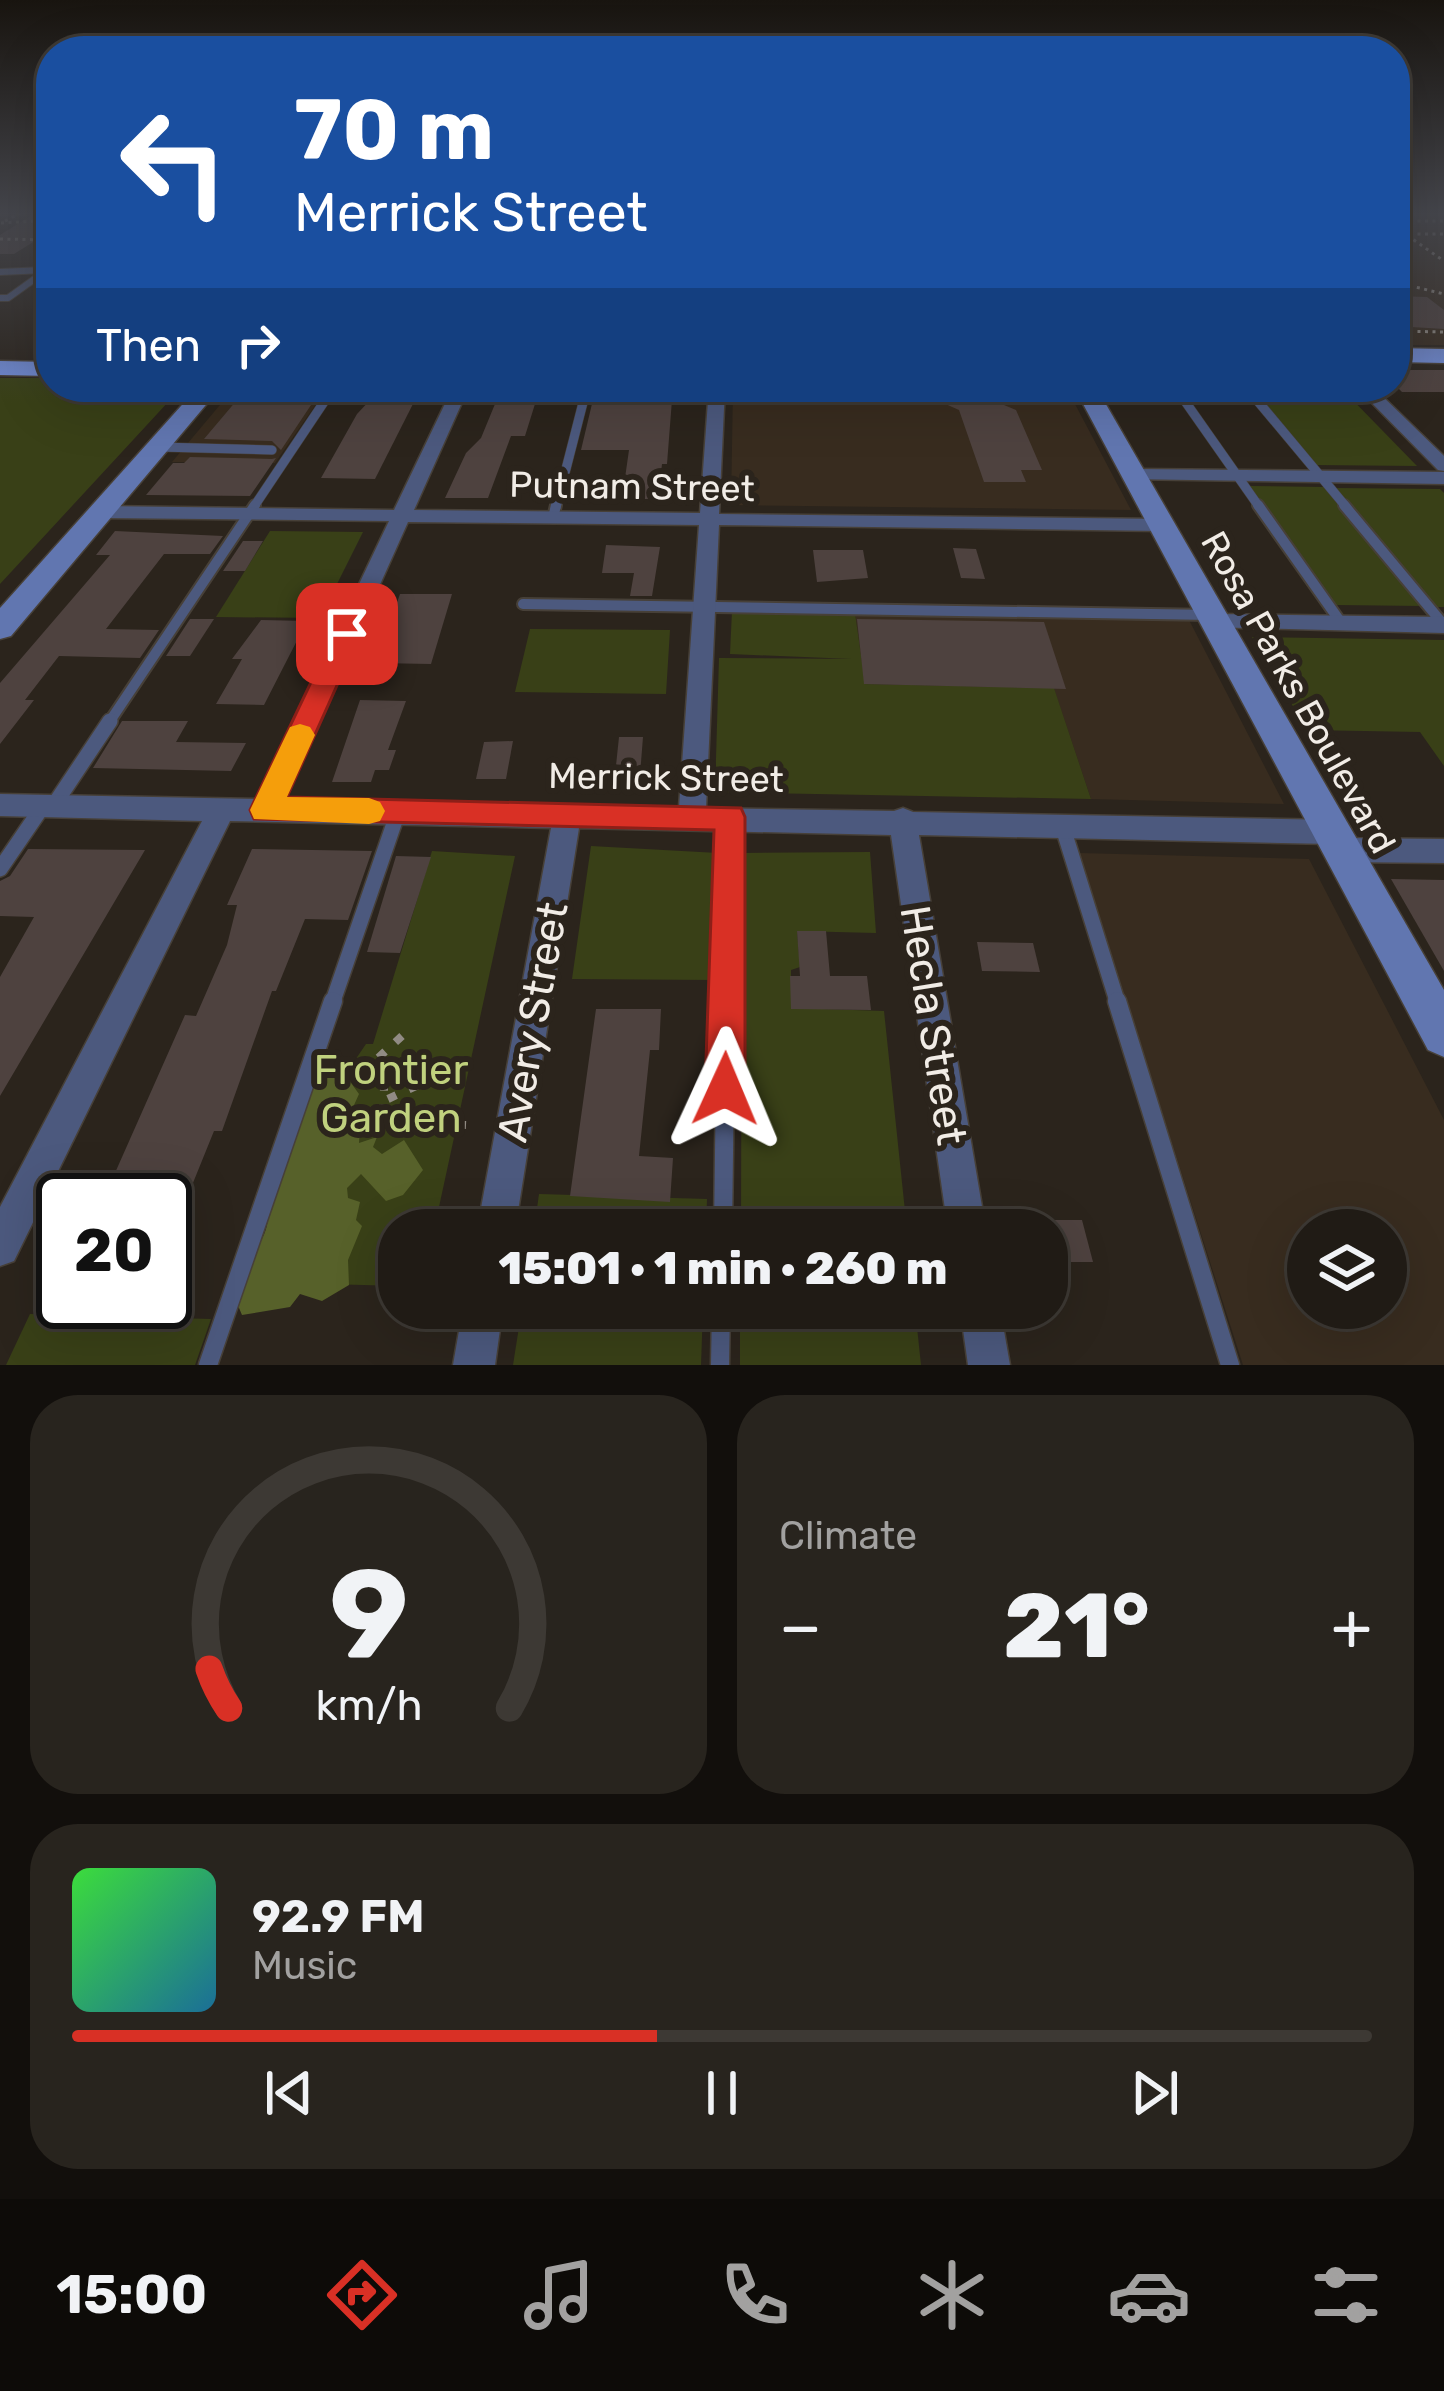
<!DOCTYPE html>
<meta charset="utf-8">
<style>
:root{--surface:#201b15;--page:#28241e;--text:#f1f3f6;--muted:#a2a1a0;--line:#3d3934;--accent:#d93025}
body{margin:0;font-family:Rubik,sans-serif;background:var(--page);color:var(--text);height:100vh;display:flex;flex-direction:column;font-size:45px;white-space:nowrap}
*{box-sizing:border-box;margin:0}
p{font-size:39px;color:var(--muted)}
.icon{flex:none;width:66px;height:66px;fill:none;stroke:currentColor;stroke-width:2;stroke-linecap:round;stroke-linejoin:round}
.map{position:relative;height:1365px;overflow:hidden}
.side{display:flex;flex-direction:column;gap:30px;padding:30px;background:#120f0c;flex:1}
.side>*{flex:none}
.top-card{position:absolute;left:36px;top:36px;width:1374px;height:366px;border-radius:48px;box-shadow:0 12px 48px #0002,0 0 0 3px var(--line);background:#1a4fa0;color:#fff;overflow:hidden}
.controls{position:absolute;left:1287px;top:1209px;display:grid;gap:24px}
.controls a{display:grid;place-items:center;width:120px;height:120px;border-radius:50%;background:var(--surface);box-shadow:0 12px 48px #0002,0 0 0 3px var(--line);font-size:60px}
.speed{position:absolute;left:36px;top:1173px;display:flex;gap:24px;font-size:60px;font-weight:700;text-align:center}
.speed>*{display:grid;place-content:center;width:156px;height:156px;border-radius:50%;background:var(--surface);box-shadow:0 12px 48px #0002,0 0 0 3px var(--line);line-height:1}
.speed .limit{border:6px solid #111;border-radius:18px;background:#fff;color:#111}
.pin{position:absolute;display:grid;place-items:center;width:102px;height:102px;color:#fff;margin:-51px;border-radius:24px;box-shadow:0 6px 18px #0006}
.me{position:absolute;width:132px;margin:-66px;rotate:1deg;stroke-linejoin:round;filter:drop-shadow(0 0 9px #0008)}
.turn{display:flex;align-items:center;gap:42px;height:252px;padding:0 60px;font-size:54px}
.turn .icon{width:156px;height:156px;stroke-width:2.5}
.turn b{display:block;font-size:84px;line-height:102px}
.then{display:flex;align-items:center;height:114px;padding:0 60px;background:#0003;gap:24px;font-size:45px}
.big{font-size:90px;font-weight:800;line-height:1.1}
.side .tile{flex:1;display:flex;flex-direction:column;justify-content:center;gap:18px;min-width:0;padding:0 42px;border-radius:48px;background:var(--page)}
.side .dial{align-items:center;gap:0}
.dial svg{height:312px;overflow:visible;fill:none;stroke:var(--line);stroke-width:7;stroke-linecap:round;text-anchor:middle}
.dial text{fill:var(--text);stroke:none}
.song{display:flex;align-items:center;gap:36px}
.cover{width:144px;height:144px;border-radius:18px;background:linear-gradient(135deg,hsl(120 70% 55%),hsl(200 70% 35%))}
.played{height:12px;border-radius:6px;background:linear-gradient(90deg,var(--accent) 45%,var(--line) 45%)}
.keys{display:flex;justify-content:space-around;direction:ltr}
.heat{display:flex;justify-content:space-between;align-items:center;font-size:66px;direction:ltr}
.side .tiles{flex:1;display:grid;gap:30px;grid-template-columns:1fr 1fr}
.tile:last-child{grid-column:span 2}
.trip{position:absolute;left:378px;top:1209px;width:690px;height:120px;border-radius:48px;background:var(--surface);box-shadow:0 12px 48px #0002,0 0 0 3px var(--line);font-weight:800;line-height:120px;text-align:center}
.tabs{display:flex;height:192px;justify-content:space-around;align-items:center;background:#0d0b08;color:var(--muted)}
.tabs .icon{width:84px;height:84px}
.tabs .on{color:var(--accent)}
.tabs b{font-size:54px;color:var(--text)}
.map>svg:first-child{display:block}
</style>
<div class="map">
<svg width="1444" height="1365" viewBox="0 0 1444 1365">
<rect width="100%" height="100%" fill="#2b241c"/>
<g fill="#382c1f" fill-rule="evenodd">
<rect x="1395" y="212" width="49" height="133"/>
<path d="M235,387H328L275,463L172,462Z"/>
<path d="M733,387H1066L1131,510L731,505Z"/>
<path d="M855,613L1189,620L1284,804L1091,799L1054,689L864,684Z"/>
<path d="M1079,853L1309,859L1444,1120V1365H1243ZM1308,1230H1386V1308H1308Z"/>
</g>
<g fill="#394017">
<path d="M0,378H51V387H182L0,584Z"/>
<path d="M1249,387H1340L1417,466L1313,465Z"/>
<path d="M1250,486L1324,487L1422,606L1336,605Z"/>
<path d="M1335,488L1440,489L1444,493V607H1435Z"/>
<path d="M270,531L363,532L320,618L216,617Z"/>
<path d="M732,611L855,613L865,684L1054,688L1091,799L715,792L719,658L852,659L730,654Z"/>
<path d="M530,629L670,630L666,694L515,692Z"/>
<path d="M1252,637L1444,640V766L1420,732L1307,730Z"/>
<path d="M591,846L718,853L715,980L572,979Z"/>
<path d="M432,851L515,856L434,1230H399V1286L255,1282L324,1063L351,1066L366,1044H373Z"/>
<path d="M870,852L876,933L797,931L800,967L791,970V1008L884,1011L907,1230H741L742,853Z"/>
<path d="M539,1194L707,1199L706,1230H534Z"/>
<path d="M522,1308H703L701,1365H513Z"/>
<path d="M740,1308H915L921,1365H740Z"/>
<path d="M30,1314L211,1319L195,1365H6Z"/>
</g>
<path fill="#57612a" d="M324,1063L341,1069L359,1094L350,1114L360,1128L359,1143L377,1137L373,1147L382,1154L404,1140L423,1170L403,1195L386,1201L361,1174L347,1188L348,1198L360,1202L356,1220L362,1226L348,1260L349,1285L322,1301L300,1294L290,1307L242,1315L231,1289C243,1261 274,1238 267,1207L318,1066Z"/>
<g fill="#4e423f">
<path d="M37,212H51V231L14,254H0V235Z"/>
<path d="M1395,296L1427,297L1444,310V329L1395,326Z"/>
<path d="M1395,370H1444V392H1402L1395,385Z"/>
<path d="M291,387H323L281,450L272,441L204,439L237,400L282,401Z"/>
<path d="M502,387H553L547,404H535L525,436H511L488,498H445L466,453L481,438Z"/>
<path d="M596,387H673L667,464H662L658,499H622L629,450H581Z"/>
<path d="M907,387H961L1016,410L1042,470H1021L1026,482H984L959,410Z"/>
<path d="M372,398H416L375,479L321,478L357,414Z"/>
<path d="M190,457L272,459L276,458L250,496L146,495L173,463H184Z"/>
<path d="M115,531L223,536L210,554H164L106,629L159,630L140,658L59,656L25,700H34L0,744V683L110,555H96Z"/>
<path d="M243,541H263L245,571H223Z"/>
<path d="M606,545L660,547L652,596H630L634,573H602Z"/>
<path d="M953,548L976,549L985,579L961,578Z"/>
<path d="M813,550H863L868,578L817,582Z"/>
<path d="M400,594H452L431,664L376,663Z"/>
<path d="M190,619H214L190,656H166Z"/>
<path d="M857,619L1044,622L1066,689L864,684Z"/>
<path d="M261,620L307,621L264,705L216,704L242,659H232Z"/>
<path d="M360,700L406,701L388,750H396L389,770H375L371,782H332Z"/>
<path d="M122,721H188L176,742L246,743L231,771L93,768Z"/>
<path d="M619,737H643L640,775H615Z"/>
<path d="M513,741L506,779H476L484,742Z"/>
<path d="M28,849L145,850L0,1096V977L34,917L0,916V881L10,876Z"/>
<path d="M252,849L372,851L348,920L305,919L276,991H272L222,1131H214L165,1252V1200H103L185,1015L196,1016L227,945L237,905H227Z"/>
<path d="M396,856L431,857L400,953L367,952Z"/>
<path d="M1391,879L1444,880V971Z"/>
<path d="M797,931H826L830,976H867L871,1010L791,1009L790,976H800Z"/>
<path d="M977,942L1033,943L1040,972L982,971Z"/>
<path d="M596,1009H661L659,1050H650L639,1156L673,1158L670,1202L570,1196Z"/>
<path d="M1047,1220H1082L1093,1262H1047Z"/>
</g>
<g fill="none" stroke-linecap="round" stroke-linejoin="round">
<defs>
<g id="lane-far4">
<path d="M0,272L45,270"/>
<path d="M0,298H8L47,270"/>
</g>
<g id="lane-far3">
<path d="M1175,387L1260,508"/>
<path d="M1246,387L1347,508"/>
<path d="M208,389L247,387"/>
<path d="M159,447L272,450"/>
<path d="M253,508L334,387"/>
<path d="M556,508L587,387"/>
</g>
<g id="lane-far2">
<path d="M1258,505L1342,624"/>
<path d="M1344,505L1444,625"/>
<path d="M553,518L556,505"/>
<path d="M523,604L1212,615"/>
<path d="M108,724L255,505"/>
</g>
<g id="lane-far1">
<path d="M54,805L110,721"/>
<path d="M1063,828L1118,1004"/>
<path d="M0,869L43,806"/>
<path d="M332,1004L398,812"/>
<path d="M726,1004L729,818"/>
</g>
<g id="lane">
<path d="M1117,1001L1230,1365"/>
<path d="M723,1230L726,1001"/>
<path d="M208,1365L333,1001"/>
<path d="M720,1365L721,1308"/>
</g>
<g id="street">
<path d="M453,387H469L414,510L700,513L709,387H725L719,514L1162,519L1172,525L1162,531L719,525L706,808L894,811L903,808L913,812L1331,820L1341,824L1345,832L1342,838L1444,839V863L1342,862L1332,859L1328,850L1331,844L919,835L986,1230H948L891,835L579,828L515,1230H477L551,828L230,821L14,1261L0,1266V1207L202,821L0,816V794L257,799L389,521L101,518L91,512L101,506L394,510ZM408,522L699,525L679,807L284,799Z"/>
<path d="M1356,387H1373L1444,456V471L1438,470Z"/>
<path d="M1134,469L1444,472V484L1127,479L1125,475Z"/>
<path d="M1216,614L1444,617V633L1208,627L1205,622Z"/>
<path d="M463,1308H503L495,1365H453Z"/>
<path d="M960,1308H1000L1010,1365H968Z"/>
</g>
<g id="secondary">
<path d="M198,387H221L11,636L0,639V608Z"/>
<path d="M1074,387H1096L1444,990V1057L1428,1050Z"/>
</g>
<g id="primary">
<path d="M1395,348L1444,349V363L1395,362Z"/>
<path d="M0,361L51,362V376L0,375Z"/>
</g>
</defs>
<use href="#lane-far4" stroke="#474038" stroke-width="8"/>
<use href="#lane-far3" stroke="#474038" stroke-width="10"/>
<use href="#lane-far2" stroke="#474038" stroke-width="14"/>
<use href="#lane-far1" stroke="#474038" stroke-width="18"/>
<use href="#lane" stroke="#474038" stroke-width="21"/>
<use href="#street" stroke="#474038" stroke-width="3"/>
<use href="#secondary" stroke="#474038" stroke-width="3"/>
<use href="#primary" stroke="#474038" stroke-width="3"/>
<g stroke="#918b84" stroke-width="3" stroke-dasharray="3 4.5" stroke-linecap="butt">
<path d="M5,221L22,212"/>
<path d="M1395,221H1444"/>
<path d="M1,223L51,220"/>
<path d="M1395,227L1444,261"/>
<path d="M1395,234H1444"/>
<path d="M0,239L51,240"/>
<path d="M1395,241H1415"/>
<path d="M1395,274L1401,275"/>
<path d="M1395,282L1444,294"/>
<path d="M1395,289L1402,294"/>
<path d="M1395,331L1444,332"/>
</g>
<g stroke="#918b84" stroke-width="8" stroke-dasharray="9 14" stroke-linecap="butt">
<path d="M402,1036L366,1069L384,1087L383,1121L466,1125"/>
<path d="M382,1085L400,1069"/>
<path d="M388,1099L427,1081"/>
</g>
<use href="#lane-far4" stroke="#4c597e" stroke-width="6"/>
<use href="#lane-far3" stroke="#4c597e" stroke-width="9"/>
<use href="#lane-far2" stroke="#4c597e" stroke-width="10"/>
<use href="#lane-far1" stroke="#4c597e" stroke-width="15"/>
<use href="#lane" stroke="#4c597e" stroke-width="18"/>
<use href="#street" fill="#4c597e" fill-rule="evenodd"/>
<use href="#secondary" fill="#6176b0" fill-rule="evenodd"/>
<use href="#primary" fill="#718cd7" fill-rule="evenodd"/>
</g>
<linearGradient id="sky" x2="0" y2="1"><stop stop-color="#18140f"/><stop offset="0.53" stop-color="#44454b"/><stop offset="1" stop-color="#44454b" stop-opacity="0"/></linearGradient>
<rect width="1444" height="403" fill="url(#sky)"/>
<path fill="#d93025" stroke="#8d1f18" stroke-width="3" d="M347,625L360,634L287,797L741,808L745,817V1089L739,1103L725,1108L711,1103L705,1089L714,830L254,819L250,810L334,634Z"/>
<path fill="#f59e0b" d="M300,724L310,727L315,735L287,797L369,798L380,802L385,811L380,821L369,824L254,819L250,810L286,735L290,727Z"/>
<g text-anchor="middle" stroke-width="12" stroke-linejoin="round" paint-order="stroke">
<g font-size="36" fill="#f1ece6" stroke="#2b241c">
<text transform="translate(632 486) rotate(1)" y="13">Putnam Street</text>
<text transform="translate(1299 692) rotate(61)" y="13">Rosa Parks Boulevard</text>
<text transform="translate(666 777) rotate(1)" y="13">Merrick Street</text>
</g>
<g font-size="42" fill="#f1ece6" stroke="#2b241c">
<text transform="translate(532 1022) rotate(-80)" y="15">Avery Street</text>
<text transform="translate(934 1025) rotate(81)" y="15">Hecla Street</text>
</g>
<g font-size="42" fill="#c0d17e" stroke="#2b241c">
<text x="391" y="1084">Frontier<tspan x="391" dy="48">Garden</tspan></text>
</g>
</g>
</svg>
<div class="controls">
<a><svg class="icon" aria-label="layers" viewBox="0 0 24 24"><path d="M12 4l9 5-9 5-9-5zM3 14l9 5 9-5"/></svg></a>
</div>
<div class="speed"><div class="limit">20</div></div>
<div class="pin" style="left:347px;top:634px;background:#d93025"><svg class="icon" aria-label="arrive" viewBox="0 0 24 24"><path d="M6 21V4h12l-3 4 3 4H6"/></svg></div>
<svg class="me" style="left:725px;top:1089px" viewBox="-20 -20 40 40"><path d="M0-17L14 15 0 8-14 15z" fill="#d93025" stroke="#fff" stroke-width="4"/></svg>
<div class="trip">15:01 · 1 min · 260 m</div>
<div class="top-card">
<div class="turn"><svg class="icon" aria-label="left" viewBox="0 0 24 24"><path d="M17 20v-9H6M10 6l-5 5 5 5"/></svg><div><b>70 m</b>Merrick Street</div></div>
<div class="then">Then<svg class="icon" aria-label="right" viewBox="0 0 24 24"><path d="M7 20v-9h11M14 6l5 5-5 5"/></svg></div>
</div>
</div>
<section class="side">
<div class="tiles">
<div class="tile dial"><svg viewBox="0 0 100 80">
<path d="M14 69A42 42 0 1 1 86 69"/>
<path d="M14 69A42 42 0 0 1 9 59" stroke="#d93025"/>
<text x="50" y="56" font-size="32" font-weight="700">9</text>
<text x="50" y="72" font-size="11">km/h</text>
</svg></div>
<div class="tile"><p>Climate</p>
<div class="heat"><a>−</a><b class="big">21°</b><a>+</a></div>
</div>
<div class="tile">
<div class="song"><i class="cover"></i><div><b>92.9 FM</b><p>Music</p></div></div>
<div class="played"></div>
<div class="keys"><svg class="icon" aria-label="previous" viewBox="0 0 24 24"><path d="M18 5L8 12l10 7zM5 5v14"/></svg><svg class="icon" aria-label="pause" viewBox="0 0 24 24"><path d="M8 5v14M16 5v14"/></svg><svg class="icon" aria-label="next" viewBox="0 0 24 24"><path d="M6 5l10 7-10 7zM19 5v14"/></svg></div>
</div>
</div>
</section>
<nav class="tabs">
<b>15:00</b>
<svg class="icon on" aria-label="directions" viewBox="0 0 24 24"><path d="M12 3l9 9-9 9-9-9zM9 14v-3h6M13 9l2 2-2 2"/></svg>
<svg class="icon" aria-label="music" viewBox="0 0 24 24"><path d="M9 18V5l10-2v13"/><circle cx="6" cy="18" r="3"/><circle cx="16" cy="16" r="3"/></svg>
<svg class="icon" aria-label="phone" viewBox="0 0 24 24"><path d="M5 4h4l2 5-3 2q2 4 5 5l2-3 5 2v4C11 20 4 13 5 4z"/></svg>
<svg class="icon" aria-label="climate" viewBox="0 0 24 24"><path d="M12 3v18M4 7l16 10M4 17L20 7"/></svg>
<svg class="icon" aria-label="car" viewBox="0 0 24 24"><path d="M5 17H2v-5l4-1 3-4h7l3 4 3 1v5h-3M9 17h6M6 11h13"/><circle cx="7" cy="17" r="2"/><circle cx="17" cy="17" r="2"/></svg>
<svg class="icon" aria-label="filters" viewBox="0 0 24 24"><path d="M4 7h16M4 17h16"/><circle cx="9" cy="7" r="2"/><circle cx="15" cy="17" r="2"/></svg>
</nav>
